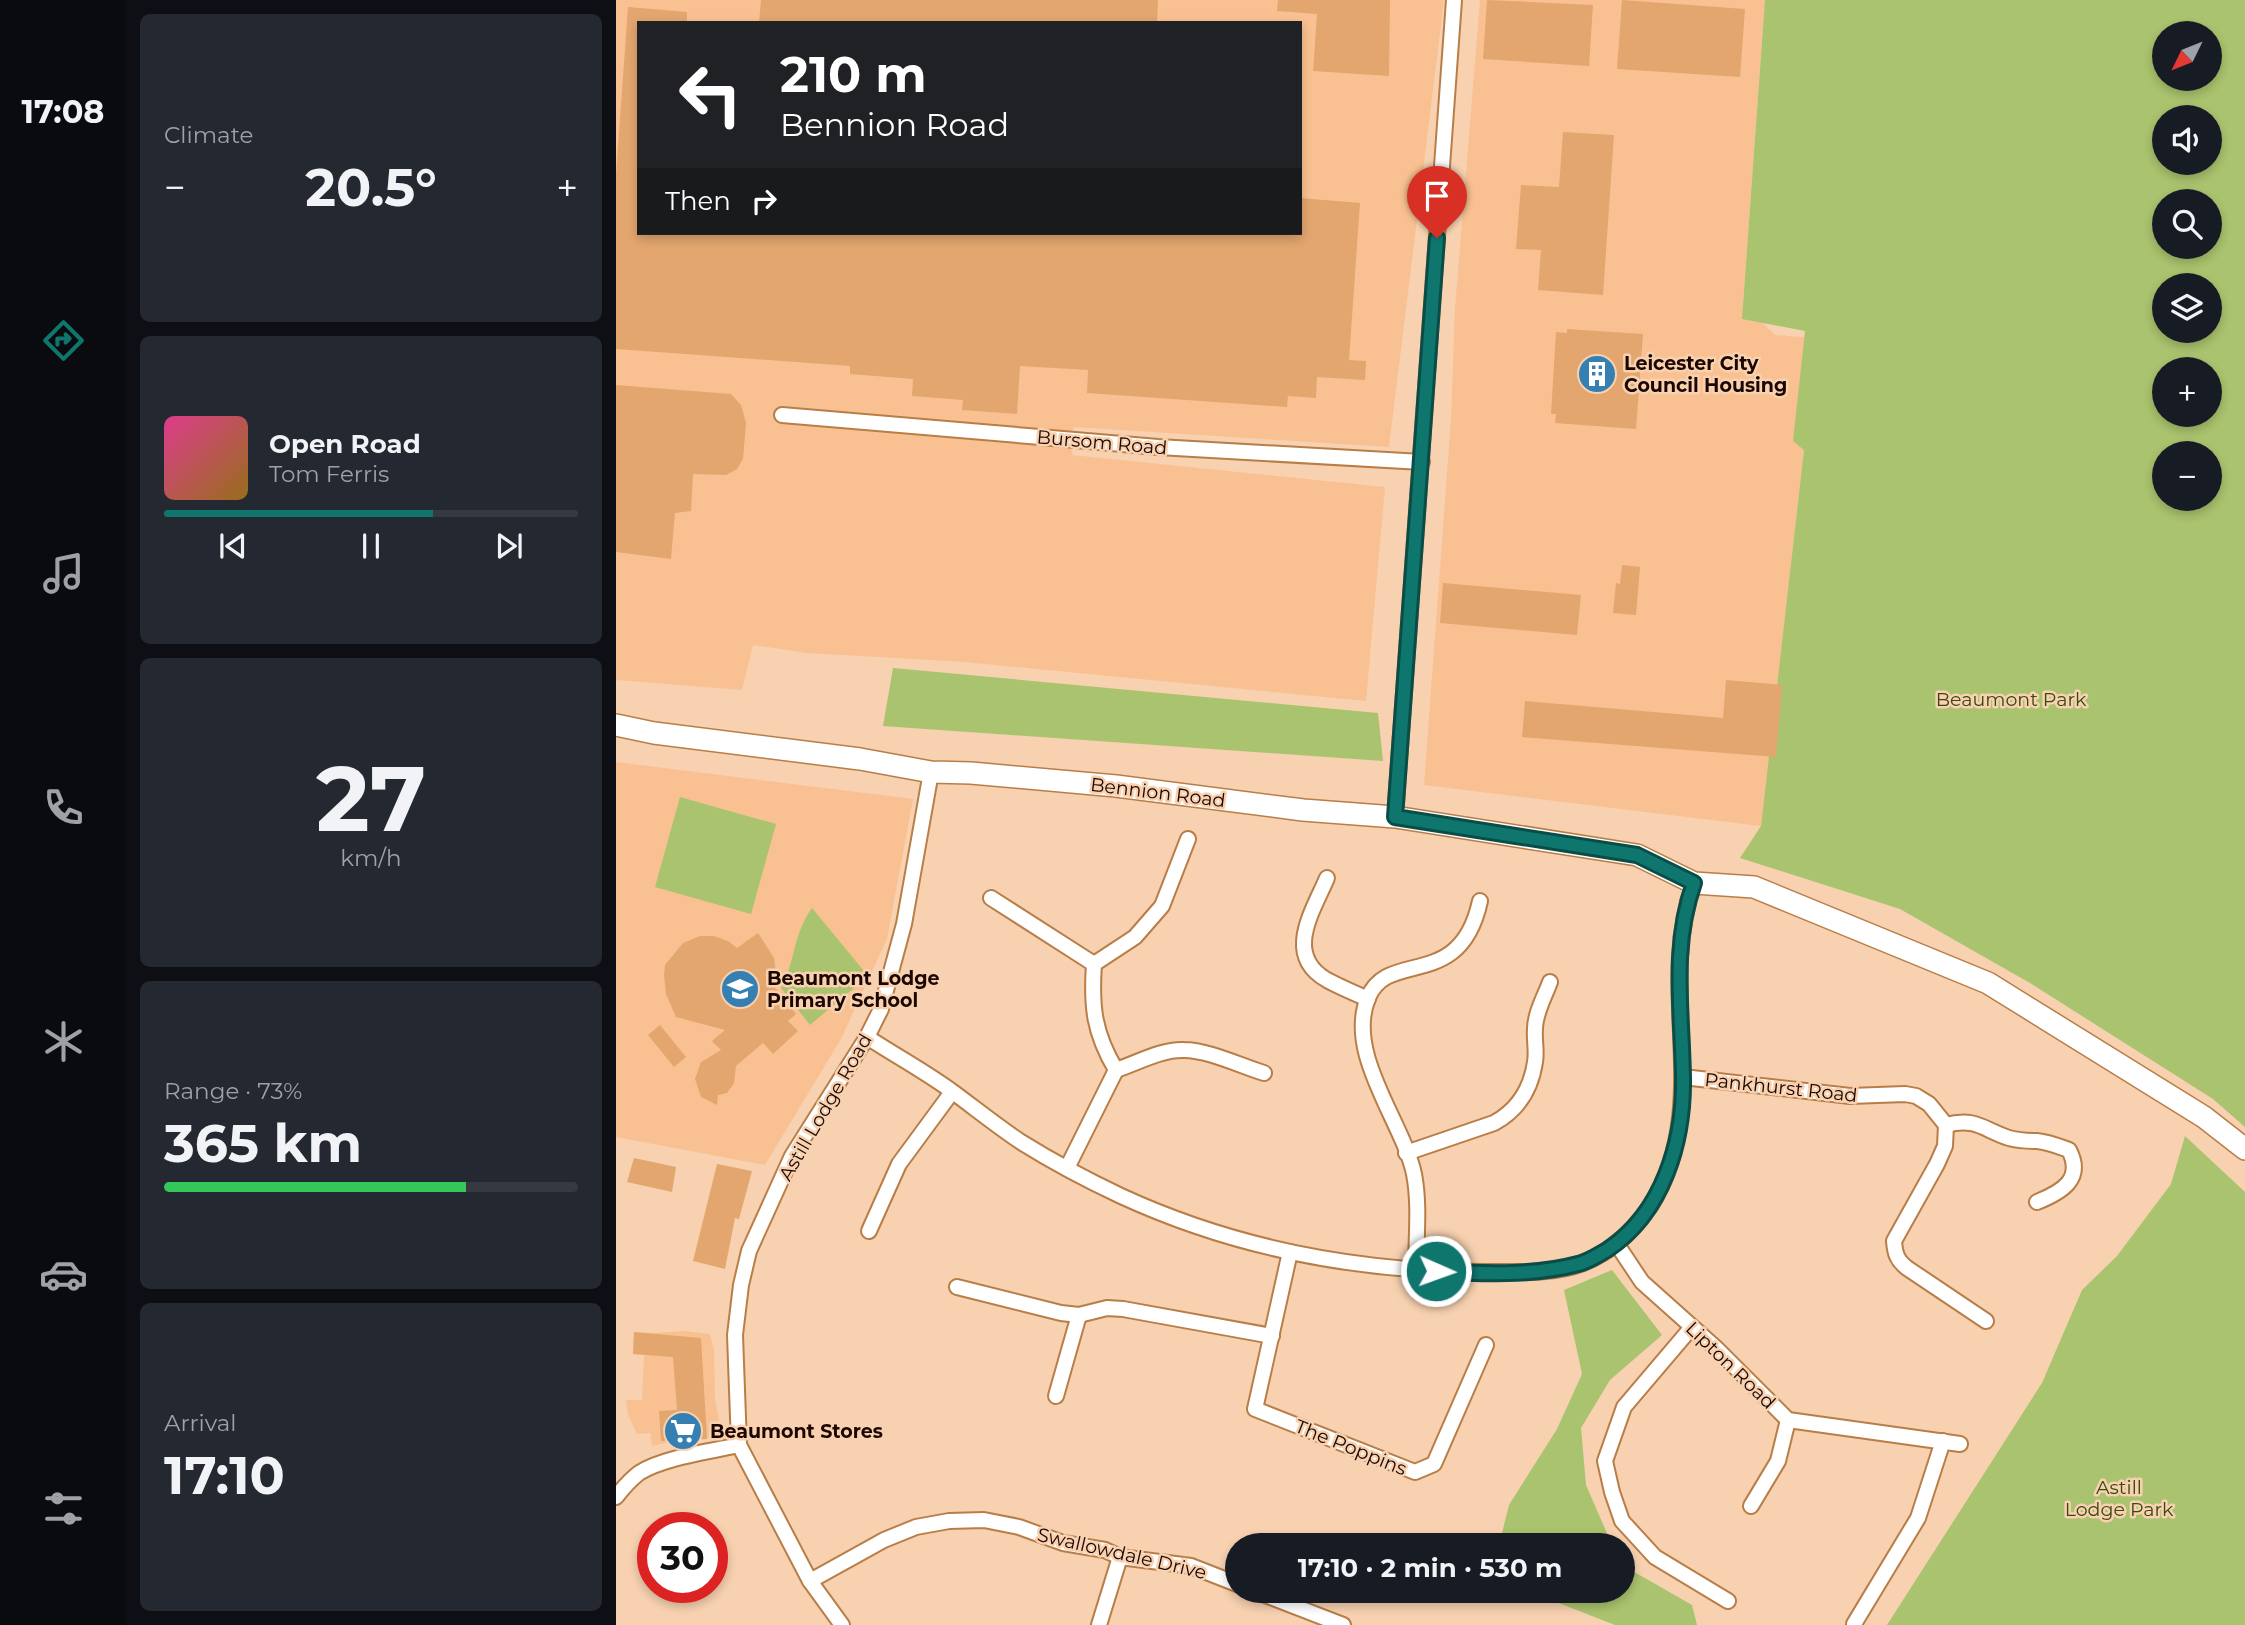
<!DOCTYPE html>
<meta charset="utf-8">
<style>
:root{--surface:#171b24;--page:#242831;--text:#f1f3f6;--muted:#9ea1a6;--line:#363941;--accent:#0f766e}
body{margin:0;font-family:Montserrat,sans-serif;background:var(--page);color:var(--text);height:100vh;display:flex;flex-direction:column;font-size:26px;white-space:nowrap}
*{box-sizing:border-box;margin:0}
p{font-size:23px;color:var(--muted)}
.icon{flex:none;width:38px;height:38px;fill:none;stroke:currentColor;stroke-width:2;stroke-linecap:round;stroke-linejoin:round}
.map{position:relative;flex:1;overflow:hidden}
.sheet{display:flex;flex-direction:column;gap:14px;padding:14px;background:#0d0f14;width:490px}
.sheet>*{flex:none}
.top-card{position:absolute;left:21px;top:21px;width:665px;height:214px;border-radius:0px;box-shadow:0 4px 10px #0003;background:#202124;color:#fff;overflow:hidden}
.needle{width:46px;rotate:227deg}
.buttons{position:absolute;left:1536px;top:21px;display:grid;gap:14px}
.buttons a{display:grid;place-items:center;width:70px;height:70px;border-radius:50%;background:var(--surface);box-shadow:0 4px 10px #0003;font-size:35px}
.speed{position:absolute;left:21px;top:1512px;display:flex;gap:14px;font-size:35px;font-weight:700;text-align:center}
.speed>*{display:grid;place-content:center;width:91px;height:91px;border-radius:50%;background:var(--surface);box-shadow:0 4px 10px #0003;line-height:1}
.speed .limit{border:10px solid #d22;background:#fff;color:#111}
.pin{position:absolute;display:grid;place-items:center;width:60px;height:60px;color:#fff;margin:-72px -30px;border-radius:50% 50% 50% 0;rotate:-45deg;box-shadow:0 0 7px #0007}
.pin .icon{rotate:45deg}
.me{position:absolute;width:77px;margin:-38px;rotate:92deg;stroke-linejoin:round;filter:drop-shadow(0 0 5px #0008)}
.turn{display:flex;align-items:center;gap:24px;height:147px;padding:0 28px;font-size:32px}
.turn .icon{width:91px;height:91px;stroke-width:2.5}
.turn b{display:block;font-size:49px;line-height:60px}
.then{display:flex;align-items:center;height:66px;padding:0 28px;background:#0003;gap:14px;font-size:26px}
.big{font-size:52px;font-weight:700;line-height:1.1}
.sheet .tile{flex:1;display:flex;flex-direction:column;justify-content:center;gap:10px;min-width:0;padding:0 24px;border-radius:10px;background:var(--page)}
.sheet .dial{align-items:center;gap:0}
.dial b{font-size:91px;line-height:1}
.song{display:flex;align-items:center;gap:21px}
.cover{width:84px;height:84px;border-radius:10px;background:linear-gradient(135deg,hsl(330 70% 55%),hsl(40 70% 35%))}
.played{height:7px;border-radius:4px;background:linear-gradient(90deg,var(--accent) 65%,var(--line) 65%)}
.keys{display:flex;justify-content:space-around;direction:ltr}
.heat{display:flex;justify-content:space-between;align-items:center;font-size:38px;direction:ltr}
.charge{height:10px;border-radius:5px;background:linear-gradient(90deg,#34c759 73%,var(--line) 0)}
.trip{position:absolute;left:609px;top:1533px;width:410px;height:70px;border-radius:35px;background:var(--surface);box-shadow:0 4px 10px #0003;font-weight:700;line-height:70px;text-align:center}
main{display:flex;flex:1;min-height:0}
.tabs{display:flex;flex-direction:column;width:126px;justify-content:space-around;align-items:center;background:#090b0e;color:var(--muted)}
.tabs .icon{width:49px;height:49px}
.tabs .on{color:var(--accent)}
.tabs b{font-size:32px;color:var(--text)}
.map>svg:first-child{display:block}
</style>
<main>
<nav class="tabs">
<b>17:08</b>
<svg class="icon on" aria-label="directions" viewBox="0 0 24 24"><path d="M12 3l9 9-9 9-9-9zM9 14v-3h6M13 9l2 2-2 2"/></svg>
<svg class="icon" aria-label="music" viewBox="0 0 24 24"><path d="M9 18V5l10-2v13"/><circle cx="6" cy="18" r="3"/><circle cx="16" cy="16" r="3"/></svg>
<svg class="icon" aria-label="phone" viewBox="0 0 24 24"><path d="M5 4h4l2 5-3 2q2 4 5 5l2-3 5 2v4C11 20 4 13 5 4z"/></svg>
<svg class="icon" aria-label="climate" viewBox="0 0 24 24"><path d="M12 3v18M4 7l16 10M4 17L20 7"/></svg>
<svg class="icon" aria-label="car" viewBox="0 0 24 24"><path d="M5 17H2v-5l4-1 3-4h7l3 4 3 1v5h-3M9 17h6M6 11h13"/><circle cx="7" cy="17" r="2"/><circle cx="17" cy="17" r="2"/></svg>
<svg class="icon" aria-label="filters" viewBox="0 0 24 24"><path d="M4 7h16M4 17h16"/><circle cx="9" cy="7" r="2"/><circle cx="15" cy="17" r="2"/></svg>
</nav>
<section class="sheet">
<div class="tile"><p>Climate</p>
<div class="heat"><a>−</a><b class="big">20.5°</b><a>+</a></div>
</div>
<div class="tile">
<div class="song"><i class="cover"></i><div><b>Open Road</b><p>Tom Ferris</p></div></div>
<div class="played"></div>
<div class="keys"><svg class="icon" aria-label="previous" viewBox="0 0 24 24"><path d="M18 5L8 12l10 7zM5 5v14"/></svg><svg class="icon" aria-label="pause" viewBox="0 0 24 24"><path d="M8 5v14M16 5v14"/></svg><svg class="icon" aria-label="next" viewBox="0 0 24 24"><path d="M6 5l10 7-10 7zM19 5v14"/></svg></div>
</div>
<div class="tile dial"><b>27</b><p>km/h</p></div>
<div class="tile"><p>Range · 73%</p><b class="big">365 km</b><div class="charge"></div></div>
<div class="tile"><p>Arrival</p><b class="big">17:10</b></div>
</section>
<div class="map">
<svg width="1629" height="1625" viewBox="0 0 1629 1625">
<rect width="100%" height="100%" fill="#f7d1b0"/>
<g fill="#f9c191" fill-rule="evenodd">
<path d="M0,0H828L773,447L457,427L456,455L769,487L750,701L349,662L191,653L137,645L126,690L0,680ZM23,23H684V233H23Z"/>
<path d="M864,0H1149L1127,304L1159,335L1198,338L1188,450L1145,826L808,785L835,419L839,308Z"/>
<path d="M0,762L297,799L271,939L225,1039L149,1165L0,1137Z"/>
<path d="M68,1331L94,1334L98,1351L99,1399L103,1419L101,1428L91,1439L58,1441L36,1446L34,1433L21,1434L12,1415L10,1400H26L28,1355L17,1354L18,1332L37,1333Z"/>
</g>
<g fill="#aac36e" fill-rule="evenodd">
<path d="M1149,0H1629V1127L1597,1099L1414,983L1284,909L1124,858L1145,826L1188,450L1177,441L1189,331L1126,319ZM1549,33H1594V79H1549ZM1549,117H1594V163H1549ZM1549,201H1594V247H1549ZM1549,285H1594V331H1549ZM1549,369H1594V415H1549ZM1549,453H1594V499H1549Z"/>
<path d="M277,668L762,713L767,761L267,726Z"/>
<path d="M64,797L160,824L135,914L39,887Z"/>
<path d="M196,908L252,976L194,1025L165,988C180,961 176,936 196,908Z"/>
<path d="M1569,1136L1629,1192V1625H1271L1426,1383L1466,1290L1501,1256L1555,1184Z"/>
<path d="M996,1270L1046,1335L994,1380L965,1428L970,1485L996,1545H883L893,1505L941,1429L966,1374L948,1290Z"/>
<path d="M1006,1565L1076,1605L1081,1625H999L912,1591H1006Z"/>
</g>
<g fill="#e3a66f">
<path d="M145,0H542L541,23H143Z"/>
<path d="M662,0H774L773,76L697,71L701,14L661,11Z"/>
<path d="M871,0L977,5L973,66L867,59Z"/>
<path d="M1006,0L1129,9L1124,77L1001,69Z"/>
<path d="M12,7L71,12V23H23V233H684V198L744,203L733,360L750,361L749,380L701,377L700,398L672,396L671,407L471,393L472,370L404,366L401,414L346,410L347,400L296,396L297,379L234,374V366L0,349V174Z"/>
<path d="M947,132L998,135L987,295L922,290L925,250L900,249L905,185L943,187Z"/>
<path d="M951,329L1027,334L1020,429L939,423L940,414H935L940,332L951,333Z"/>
<path d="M0,385L115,394L125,405L130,423L127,459L121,469L110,475L77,474L75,511L59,513L55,559L0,552Z"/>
<path d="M1006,565L1024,567L1020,615L997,613L1000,583L1004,584Z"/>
<path d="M827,583L965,595L961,635L824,623Z"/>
<path d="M1110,680L1166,685L1160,757L906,737L909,701L1107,718Z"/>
<path d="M142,933L158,958L160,974L149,975L180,1014L172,1021L182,1031L157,1054L147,1043L120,1066L118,1083L111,1093L102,1095L101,1105L85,1097L79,1079L85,1062L105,1050L96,1041L109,1030L60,1017L50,994L48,975L49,965L67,943L84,936H98L112,941L121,948Z"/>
<path d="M44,1025L70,1057L58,1067L32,1035Z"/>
<path d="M18,1158L60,1167L56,1192L11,1182Z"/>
<path d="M101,1164L136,1171L123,1219L119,1218L109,1269L77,1261Z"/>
<path d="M18,1332L85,1338L91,1439L45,1441L43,1411L61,1410L57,1357L17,1354Z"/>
</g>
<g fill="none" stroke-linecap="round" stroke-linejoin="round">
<defs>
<g id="street">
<path d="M166,415L542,447L806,462"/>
<path d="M779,817L838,0"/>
<path d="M711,878C697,911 667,955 711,980C724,987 738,993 752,999"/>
<path d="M375,898L478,964"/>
<path d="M251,1037C280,1056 310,1072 337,1092C360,1109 381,1126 405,1142C437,1162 471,1180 505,1196C620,1249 746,1272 872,1272C903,1272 939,1274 967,1263C995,1252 1019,1229 1035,1205C1098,1103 1039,991 1078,883"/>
<path d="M500,1070C521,1063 546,1049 568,1050C592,1050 625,1066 648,1073"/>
<path d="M1067,1077L1234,1096L1289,1094L1300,1096L1313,1104L1330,1125L1329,1146L1321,1164L1278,1241C1279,1254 1281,1260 1291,1268L1370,1321"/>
<path d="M1330,1125C1360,1117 1368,1130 1393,1138C1403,1141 1412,1141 1421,1141C1432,1142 1442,1146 1453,1150C1468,1179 1446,1192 1421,1202"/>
<path d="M790,1153L878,1123C902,1110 915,1089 919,1062C921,1051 918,1040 919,1029C919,1013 929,996 934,982"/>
<path d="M451,1168L500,1070C478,1033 475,1007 478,964L519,937L546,906L572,839"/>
<path d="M253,1231L283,1164L336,1092"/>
<path d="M1000,1243L1026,1282L1101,1349L1172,1420L1344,1444"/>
<path d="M674,1252L639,1409L799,1472L818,1464L870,1345"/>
<path d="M800,1270C800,1238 804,1205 798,1174C787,1122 729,1054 752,998C772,948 844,993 864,901"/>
<path d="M341,1287L445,1313L463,1315L491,1308L507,1309L656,1336"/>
<path d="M1076,1327L1008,1407L989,1461L996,1492L1006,1521L1039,1557L1112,1601"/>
<path d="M440,1396L463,1315"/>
<path d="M0,1497C7,1488 14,1480 23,1473C46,1458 95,1451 123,1445"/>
<path d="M1135,1506L1162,1461L1172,1420"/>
<path d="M194,1581L268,1540L300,1527L333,1521L368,1520L403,1527L447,1543L489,1550L504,1557L575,1566L621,1584"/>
<path d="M639,1591L727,1625"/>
<path d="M1238,1624L1302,1518L1327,1441"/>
<path d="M226,1625L194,1581L123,1445L119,1335L125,1285L133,1251L176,1156L251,1037L265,1009L288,924L315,772"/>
<path d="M483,1625L504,1557"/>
</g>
<path id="secondary" d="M0,725L38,733L244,759L315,772L355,773L500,786L687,810L779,817L1021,855L1078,883L1138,887L1372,983L1588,1117L1629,1149"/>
</defs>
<use href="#street" stroke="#b97e47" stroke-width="18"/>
<use href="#secondary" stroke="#b97e47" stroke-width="24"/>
<use href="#street" stroke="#fff" stroke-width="14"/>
<use href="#secondary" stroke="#fff" stroke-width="21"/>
</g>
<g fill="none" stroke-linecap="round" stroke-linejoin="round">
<defs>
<path id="route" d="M820,1271C866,1274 917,1276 962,1264C972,1262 982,1255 991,1250C1047,1213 1068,1141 1067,1078C1066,1011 1055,947 1078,883L1021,855L779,817L821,238"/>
</defs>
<use href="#route" stroke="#0a4d48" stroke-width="18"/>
<use href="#route" stroke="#0f766e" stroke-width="12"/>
</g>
<defs>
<symbol id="building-disc" viewBox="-11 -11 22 22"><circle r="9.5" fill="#357fb3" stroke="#f7d1b0"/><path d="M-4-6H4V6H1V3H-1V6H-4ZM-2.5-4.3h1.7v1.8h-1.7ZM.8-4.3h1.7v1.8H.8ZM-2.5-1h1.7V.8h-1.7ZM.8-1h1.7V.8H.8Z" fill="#fff"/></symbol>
<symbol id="school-disc" viewBox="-11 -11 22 22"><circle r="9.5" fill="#357fb3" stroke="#f7d1b0"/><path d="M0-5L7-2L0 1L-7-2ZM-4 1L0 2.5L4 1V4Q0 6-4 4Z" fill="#fff"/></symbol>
<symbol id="supermarket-disc" viewBox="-11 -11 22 22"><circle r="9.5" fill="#357fb3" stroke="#f7d1b0"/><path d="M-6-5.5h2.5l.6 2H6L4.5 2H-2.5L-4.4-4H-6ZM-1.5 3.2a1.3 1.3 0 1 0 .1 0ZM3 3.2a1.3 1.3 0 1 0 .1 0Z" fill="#fff"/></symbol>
</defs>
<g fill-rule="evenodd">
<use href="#building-disc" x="959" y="352" width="44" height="44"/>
<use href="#school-disc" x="102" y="967" width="44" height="44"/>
<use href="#supermarket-disc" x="45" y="1409" width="44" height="44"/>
</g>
<g text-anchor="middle" stroke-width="5" stroke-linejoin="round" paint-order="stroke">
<g font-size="19" font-weight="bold" fill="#1c0600" stroke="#f7d1b0" text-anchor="start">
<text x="1008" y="370">Leicester City<tspan x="1008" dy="22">Council Housing</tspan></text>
<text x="151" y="985">Beaumont Lodge<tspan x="151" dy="22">Primary School</tspan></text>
<text x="94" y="1438">Beaumont Stores</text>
</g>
<g font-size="19" fill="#1c0600" stroke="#f7d1b0">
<text transform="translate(486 442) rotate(5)" y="7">Bursom Road</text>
<text transform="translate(542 792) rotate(7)" y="7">Bennion Road</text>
<text transform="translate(1165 1087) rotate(6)" y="7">Pankhurst Road</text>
<text transform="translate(209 1107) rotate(-60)" y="7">Astill Lodge Road</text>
<text transform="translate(1115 1365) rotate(44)" y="7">Lipton Road</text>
<text transform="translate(735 1447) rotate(22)" y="7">The Poppins</text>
<text transform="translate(506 1553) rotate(13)" y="7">Swallowdale Drive</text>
</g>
<g font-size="19" fill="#3a4812" stroke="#f7d1b0">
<text x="1395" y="706">Beaumont Park</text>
<text x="1503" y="1494">Astill<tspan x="1503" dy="22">Lodge Park</tspan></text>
</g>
</g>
</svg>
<div class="buttons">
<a><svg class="needle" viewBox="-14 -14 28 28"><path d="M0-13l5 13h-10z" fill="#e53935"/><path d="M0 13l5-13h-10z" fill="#9ea1a6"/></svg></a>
<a><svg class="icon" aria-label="sound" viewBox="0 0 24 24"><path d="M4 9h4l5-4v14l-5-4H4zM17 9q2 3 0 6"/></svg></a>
<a><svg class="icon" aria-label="search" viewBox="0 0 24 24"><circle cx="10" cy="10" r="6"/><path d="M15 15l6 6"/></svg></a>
<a><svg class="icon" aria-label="layers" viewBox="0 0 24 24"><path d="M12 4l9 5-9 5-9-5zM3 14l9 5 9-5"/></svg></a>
<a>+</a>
<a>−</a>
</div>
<div class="speed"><div class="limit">30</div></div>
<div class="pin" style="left:821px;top:238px;background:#d93025"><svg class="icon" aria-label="arrive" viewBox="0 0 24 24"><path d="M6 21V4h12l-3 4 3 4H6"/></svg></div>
<svg class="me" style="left:820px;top:1271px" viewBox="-20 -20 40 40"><circle r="17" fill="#0f766e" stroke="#fff" stroke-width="3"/><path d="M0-11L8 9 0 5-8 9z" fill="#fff"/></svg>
<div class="trip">17:10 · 2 min · 530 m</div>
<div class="top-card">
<div class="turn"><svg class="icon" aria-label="left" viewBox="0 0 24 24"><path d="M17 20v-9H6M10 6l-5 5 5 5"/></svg><div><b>210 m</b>Bennion Road</div></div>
<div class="then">Then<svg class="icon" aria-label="right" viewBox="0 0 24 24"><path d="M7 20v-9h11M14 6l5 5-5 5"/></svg></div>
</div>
</div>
</main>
